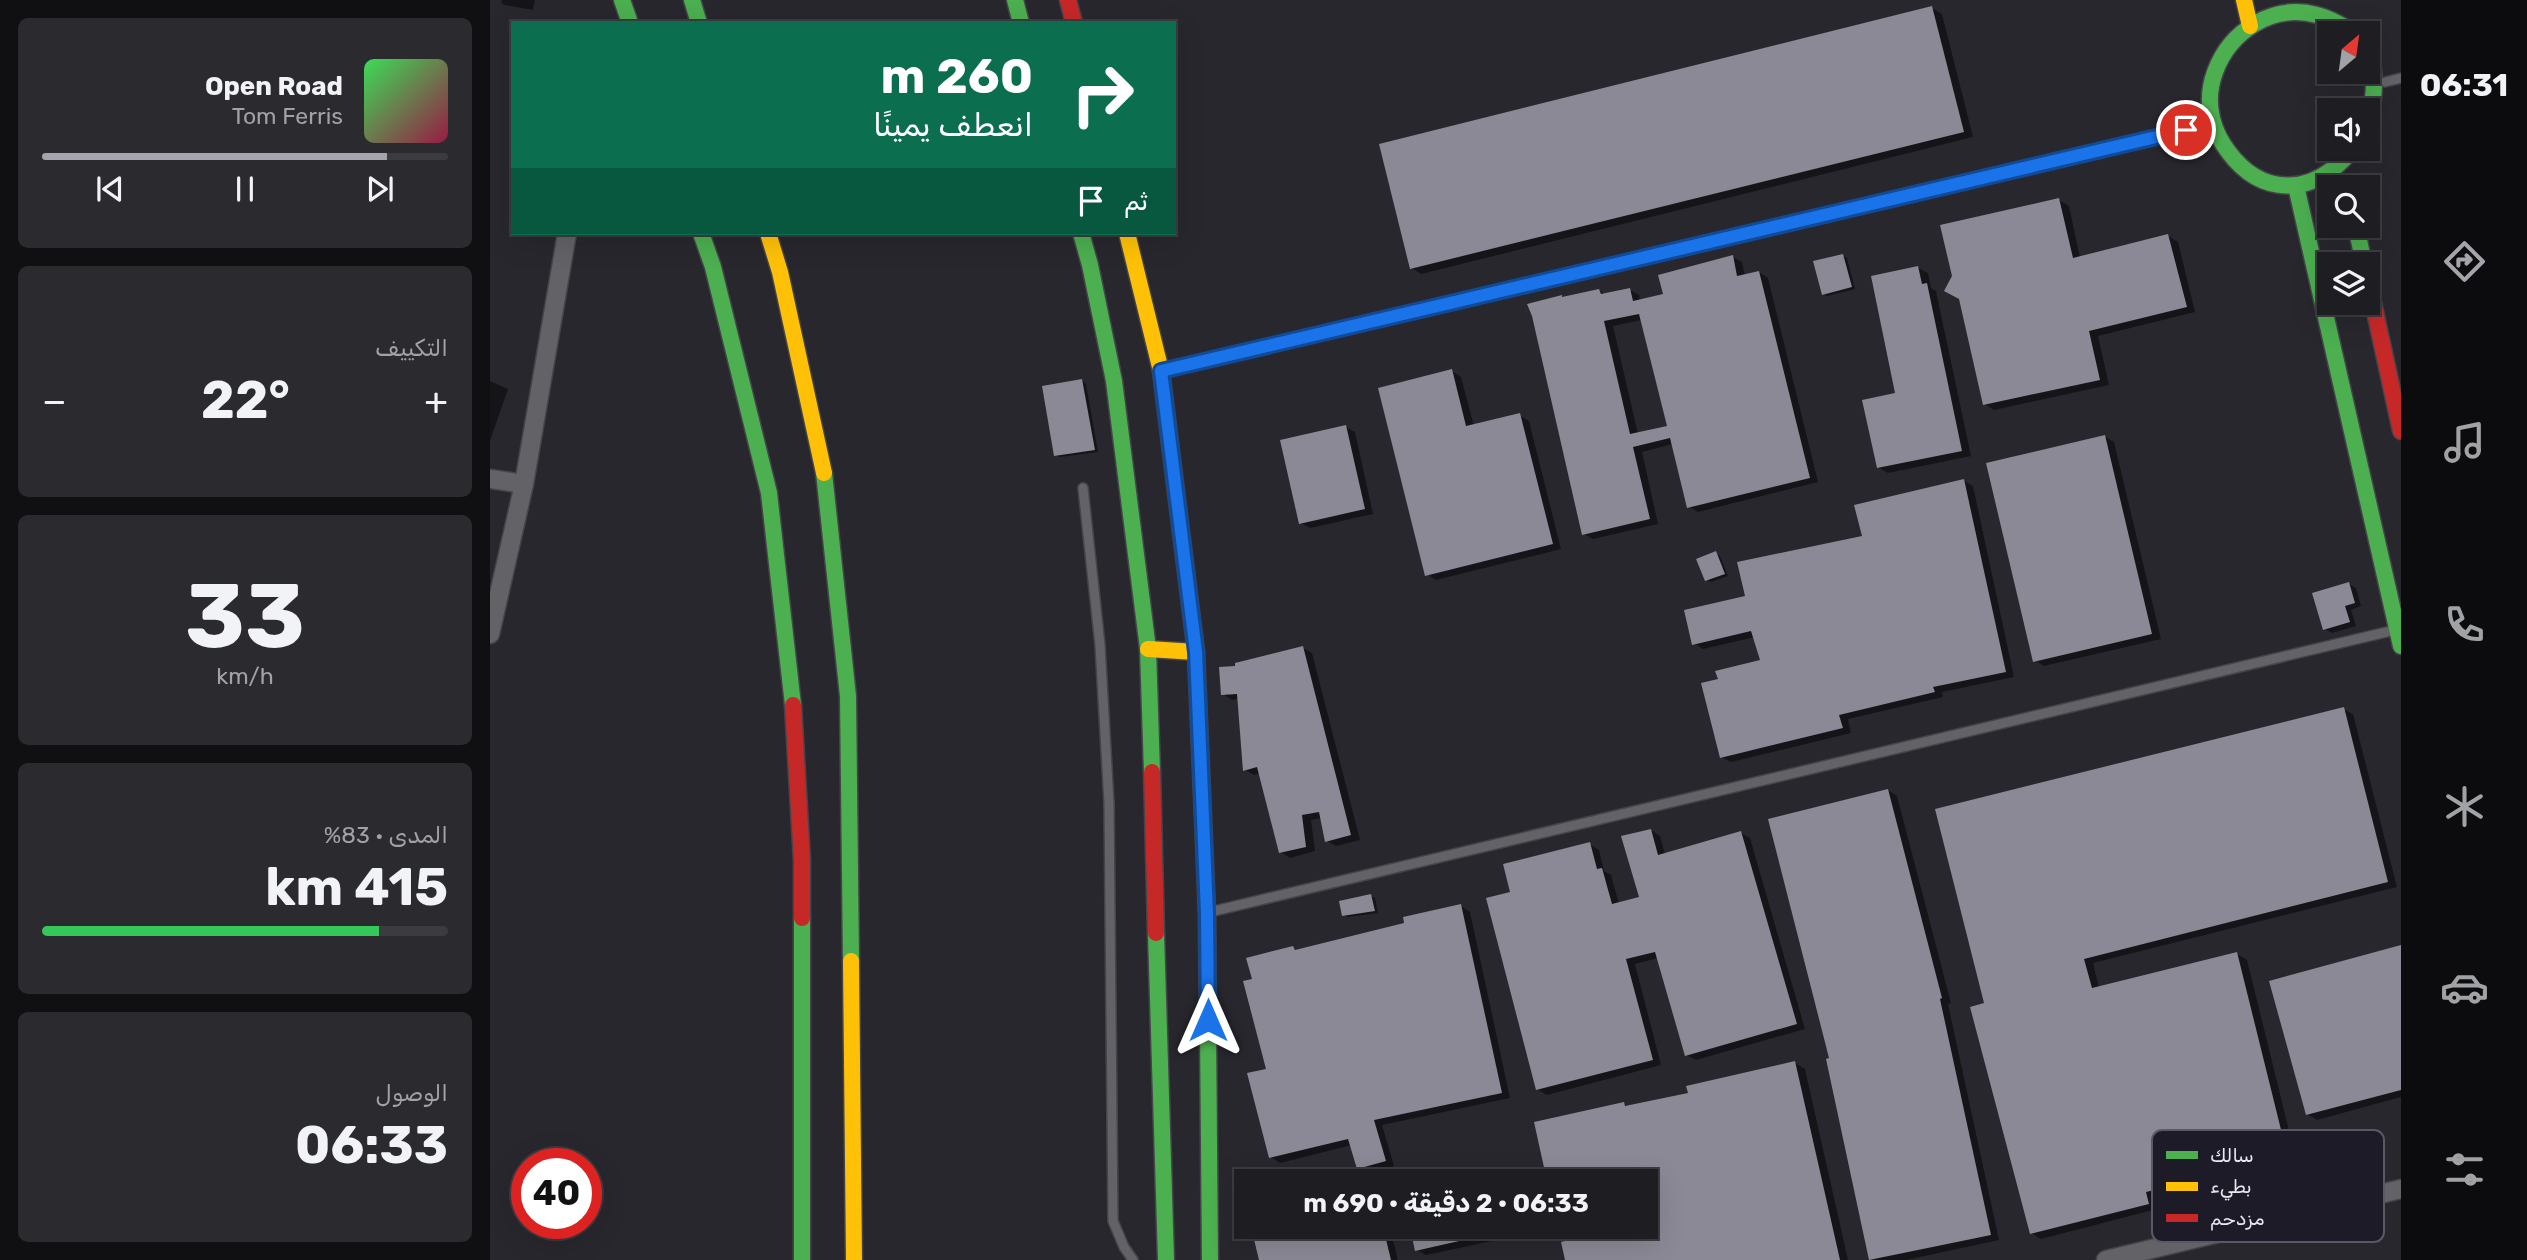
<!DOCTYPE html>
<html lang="ar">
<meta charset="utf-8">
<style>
:root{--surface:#1e1d22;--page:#2b2a2f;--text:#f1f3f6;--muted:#a1a2a5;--line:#3c3b40;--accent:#a5a4ad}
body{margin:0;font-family:Rubik,"Noto Sans Arabic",sans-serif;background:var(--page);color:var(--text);direction:rtl;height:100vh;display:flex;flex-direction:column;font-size:26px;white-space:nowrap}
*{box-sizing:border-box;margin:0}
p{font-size:23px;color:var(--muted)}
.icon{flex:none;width:38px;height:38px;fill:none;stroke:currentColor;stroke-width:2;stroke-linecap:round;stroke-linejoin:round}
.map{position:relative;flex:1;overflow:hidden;direction:ltr}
.side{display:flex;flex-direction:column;gap:18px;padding:18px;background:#101013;width:490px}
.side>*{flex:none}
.guide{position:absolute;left:21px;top:21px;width:665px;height:214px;border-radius:0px;box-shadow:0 7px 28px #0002,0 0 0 2px var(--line);direction:rtl;background:#0b6e4f;color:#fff;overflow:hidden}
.needle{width:46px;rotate:29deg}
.buttons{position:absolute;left:1827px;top:21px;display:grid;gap:14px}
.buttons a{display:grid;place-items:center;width:63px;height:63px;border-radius:0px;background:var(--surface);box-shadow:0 7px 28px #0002,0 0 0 2px var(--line);font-size:35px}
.speed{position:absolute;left:21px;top:1148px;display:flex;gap:14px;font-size:35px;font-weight:700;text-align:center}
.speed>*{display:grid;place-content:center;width:91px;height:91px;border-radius:50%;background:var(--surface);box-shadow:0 7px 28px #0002,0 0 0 2px var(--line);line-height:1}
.speed .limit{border:10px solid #d22;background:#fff;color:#111}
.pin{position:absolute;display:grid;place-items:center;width:60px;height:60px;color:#fff;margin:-30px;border:4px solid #fff;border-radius:50%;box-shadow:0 2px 7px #0007}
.me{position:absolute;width:77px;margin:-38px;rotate:0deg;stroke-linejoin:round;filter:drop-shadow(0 0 5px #0008)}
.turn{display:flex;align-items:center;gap:24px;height:147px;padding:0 28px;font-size:32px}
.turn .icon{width:91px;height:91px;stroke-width:2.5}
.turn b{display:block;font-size:49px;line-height:60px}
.then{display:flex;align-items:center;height:66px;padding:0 28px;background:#0003;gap:14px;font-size:26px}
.big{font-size:52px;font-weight:700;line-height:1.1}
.side .card{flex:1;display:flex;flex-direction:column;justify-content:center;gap:10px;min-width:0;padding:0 24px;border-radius:10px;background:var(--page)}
.side .dial{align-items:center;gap:0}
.dial b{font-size:91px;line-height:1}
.song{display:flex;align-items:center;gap:21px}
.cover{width:84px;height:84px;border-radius:10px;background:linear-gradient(135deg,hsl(130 70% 55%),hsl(340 70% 35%))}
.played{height:7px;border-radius:4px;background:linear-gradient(90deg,var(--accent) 85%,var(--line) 85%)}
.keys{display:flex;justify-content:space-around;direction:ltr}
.heat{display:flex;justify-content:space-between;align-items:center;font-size:38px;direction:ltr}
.charge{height:10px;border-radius:5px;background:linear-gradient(90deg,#34c759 83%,var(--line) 0)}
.trip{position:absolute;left:744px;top:1169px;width:424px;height:70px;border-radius:0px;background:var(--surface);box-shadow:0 7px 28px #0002,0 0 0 2px var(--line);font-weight:700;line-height:70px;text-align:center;direction:rtl}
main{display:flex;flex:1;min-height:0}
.tab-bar{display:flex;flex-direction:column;width:126px;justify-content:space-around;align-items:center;background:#0c0c0e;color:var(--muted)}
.tab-bar .icon{width:49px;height:49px}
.tab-bar .current{color:var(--accent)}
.tab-bar b{font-size:32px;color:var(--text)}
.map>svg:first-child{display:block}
</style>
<main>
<nav class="tab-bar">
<b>06:31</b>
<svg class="icon current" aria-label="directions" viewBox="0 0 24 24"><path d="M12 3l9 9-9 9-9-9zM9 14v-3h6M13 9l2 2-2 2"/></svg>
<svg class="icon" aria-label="music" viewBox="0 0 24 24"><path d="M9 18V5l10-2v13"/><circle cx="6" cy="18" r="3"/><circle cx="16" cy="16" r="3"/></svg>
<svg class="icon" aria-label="phone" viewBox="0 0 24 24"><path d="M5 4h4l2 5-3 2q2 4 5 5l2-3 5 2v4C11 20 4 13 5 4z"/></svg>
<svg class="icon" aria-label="climate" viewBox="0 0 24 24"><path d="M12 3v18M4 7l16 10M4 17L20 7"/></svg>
<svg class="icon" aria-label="car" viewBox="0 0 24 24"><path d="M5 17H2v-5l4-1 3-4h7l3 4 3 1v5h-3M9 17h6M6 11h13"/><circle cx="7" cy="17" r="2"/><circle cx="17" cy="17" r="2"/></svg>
<svg class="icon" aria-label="filters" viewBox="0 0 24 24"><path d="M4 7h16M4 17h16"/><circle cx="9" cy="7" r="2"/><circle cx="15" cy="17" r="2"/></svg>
</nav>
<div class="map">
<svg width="1911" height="1260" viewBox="0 0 1911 1260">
<rect width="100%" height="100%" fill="#28272e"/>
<g fill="#0007" fill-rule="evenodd">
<path d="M12,0H45L43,10L15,5L11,3Z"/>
<path d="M1442,8L1452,14L1483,137L931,274L922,268Z"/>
<path d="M1569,200L1579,206L1590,258L1678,236L1688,242L1705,312L1608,336L1619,385L1504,410L1495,404Z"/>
<path d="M1353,256L1357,258L1365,289L1337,296L1333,294Z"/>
<path d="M1243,257L1252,262L1255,276L1269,272L1278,278L1328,482L1208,512L1198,506L1183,444L1152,452L1168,524L1103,539L1094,534L1072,296L1075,298L1109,290L1116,295L1140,290L1149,295L1150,301L1176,295ZM1152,320L1179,427L1148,434L1123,326Z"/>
<path d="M1428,268L1438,273L1441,288L1446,291L1481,456L1398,473L1388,467L1408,395Z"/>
<path d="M962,371L971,377L984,426L1029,415L1039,421L1071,549L946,580L937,574Z"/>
<path d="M0,381L18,389L0,441Z"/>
<path d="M592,381L596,384L608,452L570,457L565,455Z"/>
<path d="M855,427L865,432L883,514L820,528L811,523Z"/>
<path d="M1615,437L1624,442L1671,639L1554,666L1545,660Z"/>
<path d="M1474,481L1483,486L1524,677L1452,692L1453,697L1358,719L1361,733L1241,762L1231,757L1230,681L1272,661L1265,637L1213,649L1204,643L1257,597L1374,537Z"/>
<path d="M1225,553L1230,556L1238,576L1221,582L1217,580Z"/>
<path d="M1859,584L1866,588L1871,606L1861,610L1866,626L1842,633L1835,629Z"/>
<path d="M813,648L822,653L870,840L846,846L837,841L832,818L821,820L825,851L800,858L791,852L770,773L764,775L755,770L749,699L742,700L733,694L747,667Z"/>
<path d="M1853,709L1863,714L1907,887L1603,963L1609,988L1747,954L1757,960L1807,1163L1664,1197L1667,1209L1551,1239L1541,1233L1496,1004Z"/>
<path d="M1398,790L1407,796L1461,1003L1458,1004L1509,1240L1416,1260H1381L1338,1060L1342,1059Z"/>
<path d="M1161,830L1170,836L1175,854L1251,833L1260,838L1315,1029L1206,1060L1196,1055L1168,958L1145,964L1171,1065L1057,1095L1047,1089L1022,893L1099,844L1109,850L1114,871L1121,875L1129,904L1151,898Z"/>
<path d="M881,896L885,898L888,913L858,917L854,915Z"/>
<path d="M971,906L980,912L1020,1098L892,1125L904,1166L882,1172L888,1175L889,1181H831L874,1171L869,1168L862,1145L790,1163L781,1157L778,1070L764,980L803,948L808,951L916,924Z"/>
<path d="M1911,947V1097L1827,1120L1817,1114Z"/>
<path d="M1305,1063L1315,1069L1358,1260H1077L1081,1241L1078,1227H1155V1181H1059L1046,1124L1134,1104L1139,1107L1200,1095Z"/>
<path d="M763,1227H900L908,1260H771Z"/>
<path d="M922,1227H1014L1016,1238L936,1255L927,1250Z"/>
</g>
<g fill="#8b8995" fill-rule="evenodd">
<path d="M1442,6L1474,132L920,269L889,144Z"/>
<path d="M1569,198L1583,258L1678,234L1697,307L1599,331L1610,380L1493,405L1469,299L1454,291L1462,276L1450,225Z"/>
<path d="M1353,254L1362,287L1332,295L1323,261Z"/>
<path d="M1243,255L1247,276L1269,271L1320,478L1197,508L1180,438L1143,447L1160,519L1092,535L1042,316L1037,304L1072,295V297L1109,289L1111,294L1140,288L1143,301L1173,294L1168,275ZM1149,314L1177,426L1140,434L1114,321Z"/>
<path d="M1428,266L1432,284L1437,283L1472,451L1387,468L1372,400L1405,393L1381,276Z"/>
<path d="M962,369L976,426L1030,413L1063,544L935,576L888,388Z"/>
<path d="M592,379L605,450L564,456L552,386Z"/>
<path d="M856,425L875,509L809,524L790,440Z"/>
<path d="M1615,435L1662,634L1543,662L1496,463Z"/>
<path d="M1474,479L1516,672L1443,687L1445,692L1349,715L1353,728L1230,758L1211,683L1228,679L1225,671L1270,660L1261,631L1202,645L1194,610L1255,596L1247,562L1372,536L1364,505Z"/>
<path d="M1226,551L1235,574L1215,581L1206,559Z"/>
<path d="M1859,582L1865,603L1855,606L1860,622L1833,630L1822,593Z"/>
<path d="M813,646L861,835L835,842L829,812L812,815L816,847L789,853L767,767L753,771L747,694L731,695L729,667L745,666V663Z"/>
<path d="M1854,707L1898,882L1594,959L1602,988L1747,952L1798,1158L1656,1192L1659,1204L1540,1234L1480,1007L1494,1003L1445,809Z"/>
<path d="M1398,789L1452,998L1450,999L1501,1235L1379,1260L1336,1059L1339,1058L1278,819Z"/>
<path d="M1161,829L1168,855L1251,831L1307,1024L1195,1056L1165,952L1136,959L1163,1060L1046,1090L996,898L1020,892L1013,864L1100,842L1107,869L1112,868L1122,904L1149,897L1131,836Z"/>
<path d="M881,894L885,911L852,916L849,901Z"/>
<path d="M971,904L1012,1093L884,1120L896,1161L867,1169L858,1139L779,1158L757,1073L776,1069L753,981L762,979L756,958L803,946L805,950L914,923L913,917Z"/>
<path d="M1911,945V1090L1816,1115L1779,981Z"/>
<path d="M1305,1061L1350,1260H1075L1071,1242L1079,1240L1076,1227H1155V1181H1057L1044,1122L1134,1102L1135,1106L1198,1093L1196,1086Z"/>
<path d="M761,1227H893L901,1260H769Z"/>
<path d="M920,1227H1008L1009,1232L925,1251Z"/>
</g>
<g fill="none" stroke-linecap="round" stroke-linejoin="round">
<defs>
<g id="lane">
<path d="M1895,82L1911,78"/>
<path d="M673,371L1722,123"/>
<path d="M593,488L610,645L619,803L623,1221L634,1247L643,1260"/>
<path d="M720,912L1905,630"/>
</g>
<g id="street">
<path d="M0,479L34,484"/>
<path d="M0,634L34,484L77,233"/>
<path d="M1616,1260L1911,1189"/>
</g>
<g id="fast">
<path d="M132,0L140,23"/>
<path d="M202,0L209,23"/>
<path d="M525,0L531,23"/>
<path d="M1865,33C1853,26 1840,18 1827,15C1783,3 1740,31 1725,72C1716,96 1719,122 1733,144C1797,244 1911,144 1878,49"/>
<path d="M1806,186L1911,646"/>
<path d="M1866,226L1874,264"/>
<path d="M211,233L223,267L279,493L303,705"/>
<path d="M591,233L600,265L624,381L658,649L662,772"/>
<path d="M334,473L358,696L361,961"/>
<path d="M686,492L706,652L717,913L720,1260"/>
<path d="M312,918V1260"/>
<path d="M666,933L676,1260"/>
</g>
<g id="slow">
<path d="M1754,0L1760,26"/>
<path d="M278,233L290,272L334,473"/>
<path d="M637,233L671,371L686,492"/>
<path d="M658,649L706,652"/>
<path d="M361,961L364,1260"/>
</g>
<g id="jam">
<path d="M578,0L584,23"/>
<path d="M1878,280L1911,431"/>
<path d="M303,705L312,861V918"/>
<path d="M662,772L666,933"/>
</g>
</defs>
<use href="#lane" stroke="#45444a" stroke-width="12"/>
<use href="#street" stroke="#45444a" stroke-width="21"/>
<use href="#fast" stroke="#45444a" stroke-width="19"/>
<use href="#slow" stroke="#45444a" stroke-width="19"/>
<use href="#jam" stroke="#45444a" stroke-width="19"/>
<use href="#lane" stroke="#636267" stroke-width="9"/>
<use href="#street" stroke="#636267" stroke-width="18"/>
<use href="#fast" stroke="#4caf50" stroke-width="16"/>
<use href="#slow" stroke="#ffc107" stroke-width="16"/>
<use href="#jam" stroke="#c62828" stroke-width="16"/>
</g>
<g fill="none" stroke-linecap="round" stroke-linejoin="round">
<defs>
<path id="route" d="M718,1020L717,913L706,652L671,371L1696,130"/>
</defs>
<use href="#route" stroke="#114b97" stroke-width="18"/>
<use href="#route" stroke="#1a73e8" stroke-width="12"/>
</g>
<rect x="1662" y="1130" width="232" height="112" rx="10" fill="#1d1b27" stroke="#5a5864" stroke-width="2"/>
<rect x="1676" y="1151" width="32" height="8" fill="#4caf50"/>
<rect x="1676" y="1182" width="32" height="9" fill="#ffc107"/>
<rect x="1676" y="1214" width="32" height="8" fill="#c62828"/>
<g font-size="19" fill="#e9e8f1">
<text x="1720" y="1162">سالك</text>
<text x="1720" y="1193">بطيء</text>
<text x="1720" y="1225">مزدحم</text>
</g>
</svg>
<div class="buttons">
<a><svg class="needle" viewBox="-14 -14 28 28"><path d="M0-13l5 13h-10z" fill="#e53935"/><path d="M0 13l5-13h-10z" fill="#a1a2a5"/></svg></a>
<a><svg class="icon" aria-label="sound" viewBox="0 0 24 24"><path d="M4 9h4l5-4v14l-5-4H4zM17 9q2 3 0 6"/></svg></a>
<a><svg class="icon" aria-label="search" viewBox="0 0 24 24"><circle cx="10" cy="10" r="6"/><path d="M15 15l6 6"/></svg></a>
<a><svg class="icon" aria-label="layers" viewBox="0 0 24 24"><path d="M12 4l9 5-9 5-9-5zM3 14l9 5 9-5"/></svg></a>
</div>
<div class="speed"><div class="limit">40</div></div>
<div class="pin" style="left:1696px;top:130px;background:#d93025"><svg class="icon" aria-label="arrive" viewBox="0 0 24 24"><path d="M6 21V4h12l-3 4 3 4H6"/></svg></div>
<svg class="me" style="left:718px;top:1020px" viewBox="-20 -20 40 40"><path d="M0-17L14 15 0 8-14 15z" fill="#1a73e8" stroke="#fff" stroke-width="4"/></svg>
<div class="trip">06:33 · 2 دقيقة · 690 m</div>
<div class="guide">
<div class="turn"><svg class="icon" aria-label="right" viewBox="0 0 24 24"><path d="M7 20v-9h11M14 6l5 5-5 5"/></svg><div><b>260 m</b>انعطف يمينًا</div></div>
<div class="then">ثم<svg class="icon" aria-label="arrive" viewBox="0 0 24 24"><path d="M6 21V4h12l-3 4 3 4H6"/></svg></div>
</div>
</div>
<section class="side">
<div class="card">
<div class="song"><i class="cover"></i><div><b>Open Road</b><p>Tom Ferris</p></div></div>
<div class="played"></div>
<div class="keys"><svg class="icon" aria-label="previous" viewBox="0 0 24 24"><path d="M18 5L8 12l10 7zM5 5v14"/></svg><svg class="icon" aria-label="pause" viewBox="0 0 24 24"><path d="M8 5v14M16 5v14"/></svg><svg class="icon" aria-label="next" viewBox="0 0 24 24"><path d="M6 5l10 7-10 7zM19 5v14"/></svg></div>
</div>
<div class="card"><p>التكييف</p>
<div class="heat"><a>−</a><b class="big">22°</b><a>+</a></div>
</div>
<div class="card dial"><b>33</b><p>km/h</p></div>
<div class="card"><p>المدى · 83%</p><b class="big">415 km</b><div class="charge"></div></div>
<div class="card"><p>الوصول</p><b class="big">06:33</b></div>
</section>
</main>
